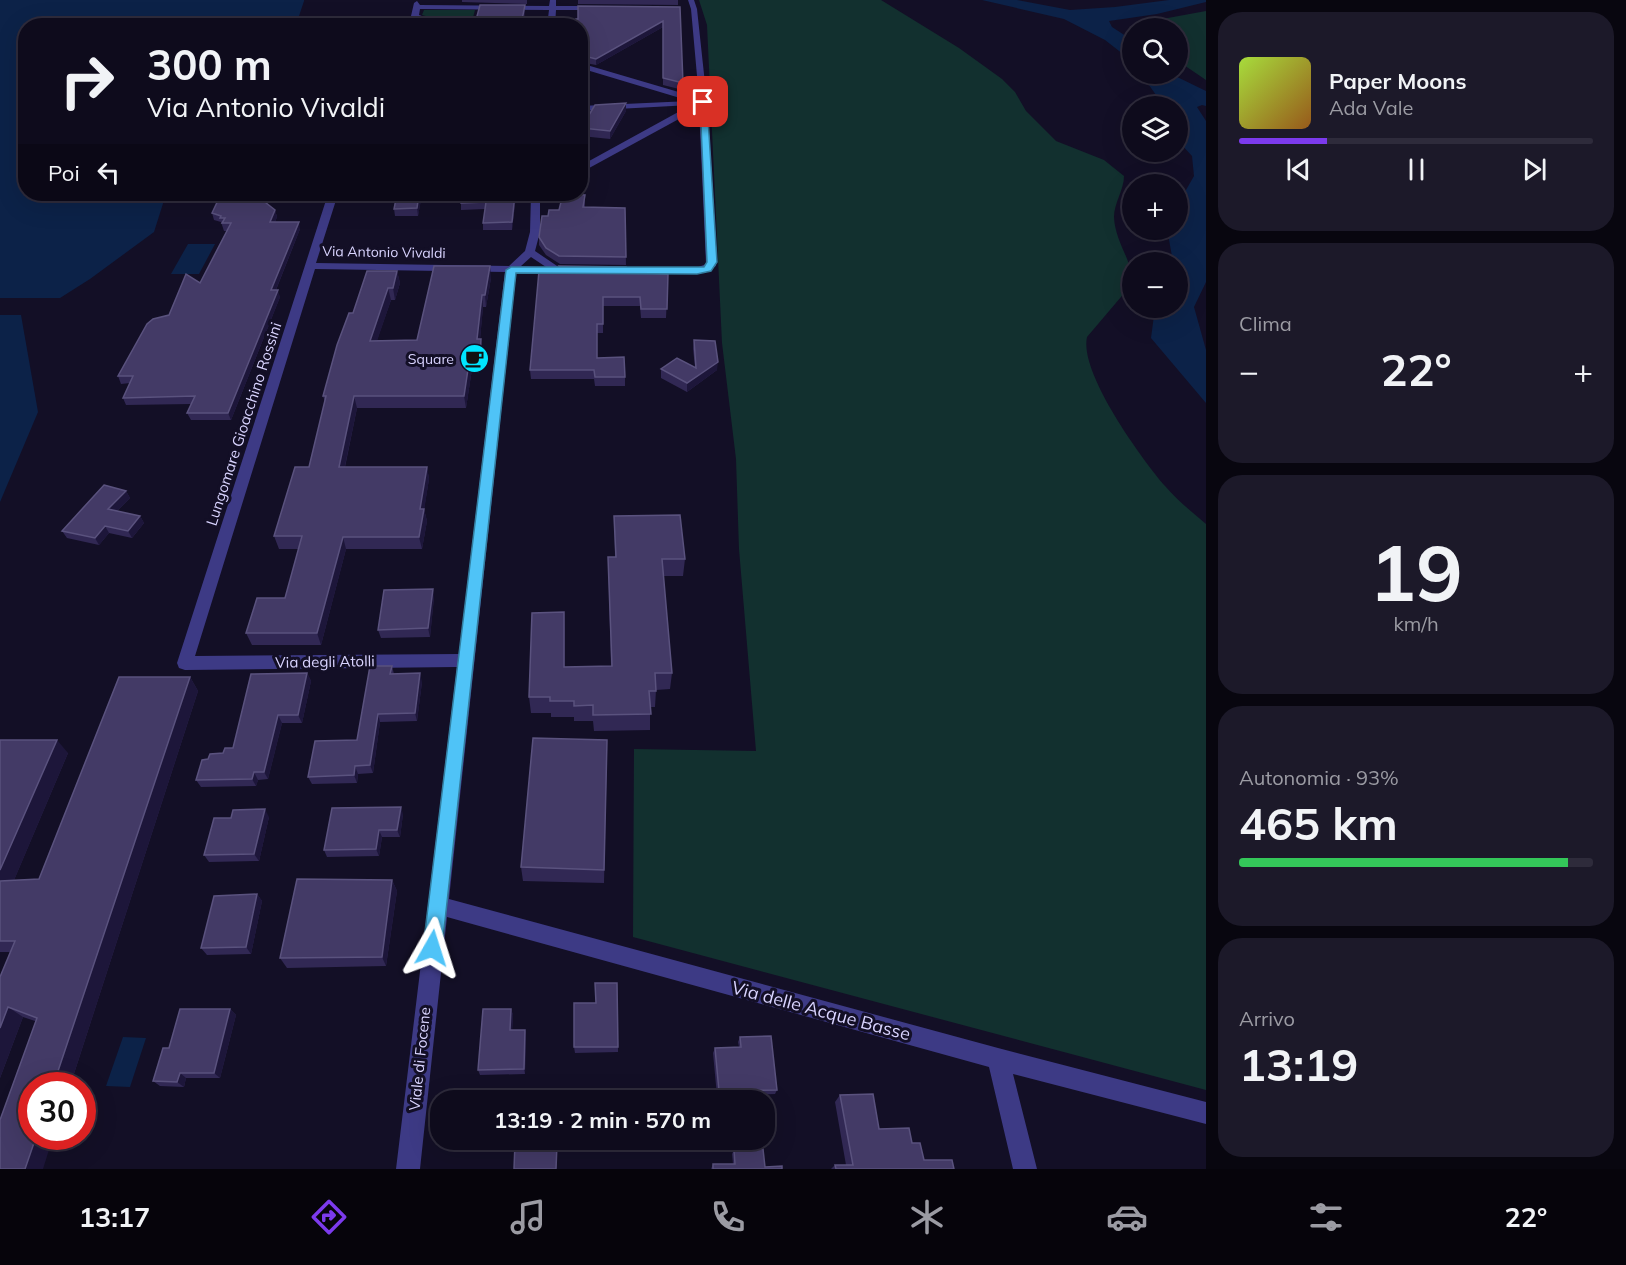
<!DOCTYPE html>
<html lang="it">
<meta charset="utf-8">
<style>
:root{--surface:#0e0b1c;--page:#1c1929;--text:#f1f3f6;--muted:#9b9ba3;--line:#2e2b3b;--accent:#7c3aed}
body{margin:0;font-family:Mulish,sans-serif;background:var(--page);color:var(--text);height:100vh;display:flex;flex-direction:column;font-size:22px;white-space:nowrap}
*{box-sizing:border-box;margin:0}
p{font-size:20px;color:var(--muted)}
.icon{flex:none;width:33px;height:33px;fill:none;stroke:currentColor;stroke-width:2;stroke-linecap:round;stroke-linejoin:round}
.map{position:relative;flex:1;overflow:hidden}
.sheet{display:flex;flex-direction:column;gap:12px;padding:12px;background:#08060f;width:420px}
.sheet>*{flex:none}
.banner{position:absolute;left:18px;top:18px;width:570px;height:183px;border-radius:24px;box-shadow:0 6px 24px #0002,0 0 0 2px var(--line);background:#0e0b1c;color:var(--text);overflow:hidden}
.buttons{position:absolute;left:1122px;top:18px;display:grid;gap:12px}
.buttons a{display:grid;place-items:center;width:66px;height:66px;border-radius:50%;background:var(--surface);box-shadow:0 6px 24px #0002,0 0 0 2px var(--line);font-size:30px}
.speed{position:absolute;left:18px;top:1072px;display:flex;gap:12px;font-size:30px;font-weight:700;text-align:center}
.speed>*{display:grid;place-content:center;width:78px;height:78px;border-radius:50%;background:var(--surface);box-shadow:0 6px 24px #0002,0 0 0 2px var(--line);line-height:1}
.speed .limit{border:9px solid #d22;background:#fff;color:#111}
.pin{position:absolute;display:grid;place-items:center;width:51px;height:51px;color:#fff;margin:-26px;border-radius:12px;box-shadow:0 3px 9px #0006}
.me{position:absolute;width:66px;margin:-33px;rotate:6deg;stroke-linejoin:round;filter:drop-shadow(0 0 4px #0008)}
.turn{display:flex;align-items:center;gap:21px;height:126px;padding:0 30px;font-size:27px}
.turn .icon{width:78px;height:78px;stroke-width:2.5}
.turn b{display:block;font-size:42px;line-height:51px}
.then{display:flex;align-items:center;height:57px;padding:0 30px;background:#0003;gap:12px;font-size:22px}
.big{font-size:45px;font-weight:700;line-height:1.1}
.sheet .tile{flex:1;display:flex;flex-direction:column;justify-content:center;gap:9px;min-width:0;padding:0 21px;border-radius:24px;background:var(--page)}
.sheet .dial{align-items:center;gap:0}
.dial b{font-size:78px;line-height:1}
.song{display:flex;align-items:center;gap:18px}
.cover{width:72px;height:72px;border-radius:9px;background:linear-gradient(135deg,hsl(80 70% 55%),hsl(30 70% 35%))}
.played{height:6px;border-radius:3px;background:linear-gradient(90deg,var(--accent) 25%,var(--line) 25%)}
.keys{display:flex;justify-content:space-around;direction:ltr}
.heat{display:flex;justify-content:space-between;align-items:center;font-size:33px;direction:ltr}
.charge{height:9px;border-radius:4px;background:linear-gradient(90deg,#34c759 93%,var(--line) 0)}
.trip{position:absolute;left:430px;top:1090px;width:345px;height:60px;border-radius:24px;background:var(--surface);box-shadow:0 6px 24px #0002,0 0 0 2px var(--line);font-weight:700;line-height:60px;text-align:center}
.menu{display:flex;height:96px;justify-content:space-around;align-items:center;background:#06040b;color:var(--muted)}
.menu .icon{width:42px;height:42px}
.menu .current{color:var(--accent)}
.menu b{font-size:27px;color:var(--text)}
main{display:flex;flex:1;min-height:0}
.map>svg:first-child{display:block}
</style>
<main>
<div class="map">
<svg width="1206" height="1169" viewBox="0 0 1206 1169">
<rect width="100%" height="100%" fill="#130f26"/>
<g fill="#12302f">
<path d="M699,0H881L959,48L1002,79L1015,92L1026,111L1056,141L1104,160L1124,176C1124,190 1114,203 1114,217C1115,243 1134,262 1132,284L1087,337C1079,373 1142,459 1165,486C1178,501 1192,512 1206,524V1090L633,937L634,749L756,751L739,549L736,459L722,343L707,25Z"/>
<path d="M424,10H475L471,25H457L422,15Z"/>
<path d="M1206,11V80L1178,61V28H1143L1157,20Z"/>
</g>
<g fill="#0c2248">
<path d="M0,0H304V1L296,25L26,26V194H166L154,232L90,279L60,298H0Z"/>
<path d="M982,0H1017L1070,10L1115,7L1169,0H1206V2L1157,14L1109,21L1112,27L1132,40V61L1105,40L1064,19Z"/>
<path d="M1141,74H1171L1206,91V106L1202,105L1197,107L1206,121V282L1194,307L1206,350V403L1151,338L1155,308H1178V262H1173L1168,234L1169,230H1178V204L1194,176L1192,156L1181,144L1178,136V106H1164Z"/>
<path d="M188,244H215L199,274H171Z"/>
<path d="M0,315H21L38,412L0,502Z"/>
<path d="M123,1037L146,1038L130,1087L106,1086Z"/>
</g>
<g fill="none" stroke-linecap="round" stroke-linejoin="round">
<g fill="#3d3a85" fill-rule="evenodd">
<path d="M550,0H556V6H598L601,8L598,10H556L555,26H547L549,10L420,9L419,15L450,26H438L411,16L414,3L417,1L420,5L549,6Z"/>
<path d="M688,0H694L697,9L707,102L716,266L697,274L603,273V269L607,268H696L706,264L699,108L580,173V166L691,105L580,111V106L690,101L580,68V63L699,98L691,9Z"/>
<path d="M328,194H338L316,263L509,266L525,251L530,232L531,194H540V232L535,251L563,270L558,273H516L449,899L998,1048L1206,1102V1124L1013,1074L1037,1169H1013L989,1067L447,917L420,1169H396L457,667L185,670L179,668L177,663ZM531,257L546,267L521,266ZM315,269L505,272L459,654L195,656Z"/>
</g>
</g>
<g fill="#312854">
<path d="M462,0H527V4L462,2Z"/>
<path d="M578,0H678V5L578,4Z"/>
<path d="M680,7L683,90L663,85V27L596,65L580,62V26Z"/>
<path d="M525,12L523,26H476V20Z"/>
<path d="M626,103V111L610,139L581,136V128Z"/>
<path d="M221,194H262L260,198L275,210L277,217L275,222L300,229L276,290L280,297L231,420H191L187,413L191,404L126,405L123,398L130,383L121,384L118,376L169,315L200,283L228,231H224L221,222L214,220L212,213Z"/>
<path d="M422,194L418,216H395L394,209Z"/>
<path d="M585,195V207L625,208L626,265L560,264L546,255L539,245V237L548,216Z"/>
<path d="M516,196L512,230H483V223L485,209L461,210V203Z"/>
<path d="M559,266L626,272L668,274L666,318H641L640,306H603V333H597V358L625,377V386H595L594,379H531L530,370L559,271Z"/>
<path d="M397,271L400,283L395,300H391L377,340H417L491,278L486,307H483L480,339L483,351L481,368L472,369L466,408H357L345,467H427L429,479L424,509L427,521L422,549H346L321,645H252L246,633L285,598L299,549H279L274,536L309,467L325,402L323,396L353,313Z"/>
<path d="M694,340L717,370L687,392L661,378V369L695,367L693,349Z"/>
<path d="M126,491L130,498L117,511L140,516L144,523L132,538L109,533L99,545L67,538L62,531Z"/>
<path d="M614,516L685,559L683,576H663L672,673L670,689L656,690L655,707H650V730L594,731L593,721H574V717H551V713H531L529,697L565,628V667L611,666L608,557H615Z"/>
<path d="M434,597L430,637L381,638L378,630Z"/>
<path d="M392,666L394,674L422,682L417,721L380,722L373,773L358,774L357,783L312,784L308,777L357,740Z"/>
<path d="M307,673L311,681L302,723H282L268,779L258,780L256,786L201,787L196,780L208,759L223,753L233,748Z"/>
<path d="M190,677L198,691L70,1086H32L35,1021L23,1017L0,1078V977L10,952H0V740L68,753L14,880L39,879Z"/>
<path d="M607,756L604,883L523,881L521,867Z"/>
<path d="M403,814L400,837H382L379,856L327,857L324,850Z"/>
<path d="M269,817L259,861L209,862L204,855Z"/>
<path d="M392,880L397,891L386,966L287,968L280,958Z"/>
<path d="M257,894L262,901L251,954L207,955L201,948Z"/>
<path d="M596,1003L618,1047V1052L575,1053L574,1047Z"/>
<path d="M230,1009L236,1015L220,1078H186L184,1087L160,1086L153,1081L169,1048Z"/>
<path d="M511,1009L513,1015L512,1030H525L526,1035L525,1074L480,1075L478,1070Z"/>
<path d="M740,1037L777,1090L775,1094L717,1096L713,1053L715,1048L739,1047L738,1042Z"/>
<path d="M840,1095L879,1129L912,1143L924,1160L954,1169H831L835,1165H846L835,1102Z"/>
<path d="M734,1150L765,1167L782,1169H711L713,1164H733L732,1154Z"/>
</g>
<g fill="#1d163a">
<path d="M525,5V12L523,26L522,20Z"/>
<path d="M663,21V27L596,65V59Z"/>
<path d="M584,65V72L580,74V67Z"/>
<path d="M626,103V111L610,139V131Z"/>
<path d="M419,194H422L418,216L417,208Z"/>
<path d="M515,194H516V196L512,230V222Z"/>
<path d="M275,210L277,217L272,229L270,222Z"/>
<path d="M299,222L300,229L273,297L271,290Z"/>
<path d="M490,266L491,278L486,307L485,295Z"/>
<path d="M397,271L400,283L395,300L393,288Z"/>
<path d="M388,288L391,300L373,353L370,341Z"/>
<path d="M278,290L280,297L231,420L228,413Z"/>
<path d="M482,295L483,307L479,351L477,339Z"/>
<path d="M481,339L483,351L481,368L480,356Z"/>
<path d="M470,356L472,369L466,408L464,396Z"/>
<path d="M718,362L717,370L687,392V383Z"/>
<path d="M354,396L357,408L342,480L339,467Z"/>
<path d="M427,467L429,479L423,518L424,509L427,521L422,549L419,537L420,509Z"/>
<path d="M126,491L130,498L112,516L108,509Z"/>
<path d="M140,516L144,523L132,538L128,531Z"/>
<path d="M105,526L109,533L99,545L95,538Z"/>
<path d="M343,537L346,549L321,645L317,633Z"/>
<path d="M433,589L434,597L430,637L428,628Z"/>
<path d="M564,612L565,628V683L564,667Z"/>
<path d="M307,673L311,681L302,723L298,715Z"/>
<path d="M420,673L422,682L417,721L415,713Z"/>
<path d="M190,677L198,691L70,1086H53Z"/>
<path d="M378,714L380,722L373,773L370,765Z"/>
<path d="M278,715L282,723L268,779L264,772Z"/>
<path d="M57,740L68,753L9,892L0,885V870Z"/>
<path d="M355,766L358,774L357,783L354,775Z"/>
<path d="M254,772L258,780L256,786L252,779Z"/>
<path d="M401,807L403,814L400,837L397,830Z"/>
<path d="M265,809L269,817L259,861L254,854Z"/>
<path d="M379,830L382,837L379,856L376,849Z"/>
<path d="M392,880L397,891L386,966L382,957Z"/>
<path d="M257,894L262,901L251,954L246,947Z"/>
<path d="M8,1007L23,1017L0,1078V1028Z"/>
<path d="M230,1009L236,1015L220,1078L214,1073Z"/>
<path d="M511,1009L513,1015L512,1035L510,1030Z"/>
<path d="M525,1030L526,1035L525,1074L524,1069Z"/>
<path d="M180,1073L186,1078L184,1087L177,1082Z"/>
<path d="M36,1137H53L43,1169H25Z"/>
</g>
<g fill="#433a66" stroke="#5a527e" stroke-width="1.5">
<path d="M480,5H525L522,20H476Z"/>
<path d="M578,6L680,7L683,83L663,78V21L596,59L580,55V26H576V19H578Z"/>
<path d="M626,103L610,131L581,128L595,105Z"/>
<path d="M221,194H256V195L275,210L270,222H299L271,290H278L228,413H187L195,396L123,398L133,376H118L147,324L153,319L169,315L186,274L200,283L231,223H222L225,218H220L221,216L212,213Z"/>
<path d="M397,194H419L417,208L394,209Z"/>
<path d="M461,194H515L512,222L483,223L486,202L461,203Z"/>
<path d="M563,194L585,195L583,207L625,208L626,257L559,256L546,248L539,237L542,216H548L549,210H559Z"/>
<path d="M434,266H490L485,295H482L477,339H481L480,356H470L464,396H354L339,467H427L420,509H424L419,537H343L317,633H246L257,598H285L302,536H274L295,467H309L326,396H323L337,345L349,313H353L367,271H397L393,288H388L370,341L417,340Z"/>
<path d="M559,266L626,267V272L668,274L667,309H641L640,297H603V324H597V358L624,357L625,377H595L594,370H530L539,271H563Z"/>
<path d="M694,340L715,341L718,362L687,383L661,369L677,358L696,368Z"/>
<path d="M104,485L126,491L108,509L140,516L128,531L105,526L95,538L62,531Z"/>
<path d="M680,515L685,559H662L672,673H655L656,691H649L651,714L593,715V705L574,706V701H550V697H529L532,613L564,612V667L612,666L608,557H616L614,516Z"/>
<path d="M433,589L428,628L378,630L384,590Z"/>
<path d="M370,666H392L390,674L420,673L415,713L378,714L370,765L355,766L354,775L308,777L315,741L357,740Z"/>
<path d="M307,673L298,715H278L264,772H254L252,779L196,780L202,760L208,759L210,754L223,753L225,748H233L251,674Z"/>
<path d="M119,677H190L53,1086H32V1137H36L25,1169H0V1120L37,1018L8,1007L0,1028V977L15,941H0V881L39,879Z"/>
<path d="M533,738L607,740L604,870L521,867Z"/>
<path d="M0,740H57L0,870Z"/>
<path d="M401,807L397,830H379L376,849L324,850L332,808Z"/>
<path d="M265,809L254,854L204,855L214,818H231L233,810Z"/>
<path d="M297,879L392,880L382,957L280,958Z"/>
<path d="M257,894L246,947L201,948L214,896Z"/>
<path d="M595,983H617L618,1047H574V1003H596Z"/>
<path d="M180,1009H230L214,1073H180L177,1082L153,1081L163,1048H169Z"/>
<path d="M483,1009H511L510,1030H525L524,1069L478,1070Z"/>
<path d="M771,1036L777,1090L719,1091L715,1048L741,1047L740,1037Z"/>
<path d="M873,1094L879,1129L909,1128L912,1143H920L924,1160H952L954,1169H836L835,1165H853L840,1095Z"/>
<path d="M515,1143L557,1144L556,1169H514Z"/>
<path d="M763,1149L765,1167L782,1166V1169H713V1164H735L734,1150Z"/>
</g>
<path fill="#4fc3f7" stroke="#337fa1" stroke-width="1.5" d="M703,100L707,102L717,262L711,271L697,274L516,273L442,948L439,954L432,957L426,954L423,948L506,270L511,267H704L707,262L700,102Z"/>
<defs>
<symbol id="cafe-disc" viewBox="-11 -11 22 22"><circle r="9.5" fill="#00e5ff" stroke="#130f26"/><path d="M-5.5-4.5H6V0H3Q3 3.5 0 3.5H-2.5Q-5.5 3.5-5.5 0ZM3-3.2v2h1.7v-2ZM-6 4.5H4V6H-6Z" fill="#111"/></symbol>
</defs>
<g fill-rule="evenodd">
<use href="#cafe-disc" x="458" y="342" width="33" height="33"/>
</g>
<g text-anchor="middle" stroke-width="6" stroke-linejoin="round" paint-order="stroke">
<g font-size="14" fill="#d9d4ff" stroke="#130f26">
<text transform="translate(384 252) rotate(1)" y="5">Via Antonio Vivaldi</text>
</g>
<g font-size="14" fill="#d9d4ff" stroke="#130f26" text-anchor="end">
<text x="454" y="364">Square</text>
</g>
<g font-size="15" fill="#d9d4ff" stroke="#130f26">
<text transform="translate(244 424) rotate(-72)" y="5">Lungomare Gioacchino Rossini</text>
<text transform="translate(325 662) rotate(-1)" y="5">Via degli Atolli</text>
<text transform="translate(420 1059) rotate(-84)" y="5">Viale di Focene</text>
</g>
<g font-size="18" fill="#d9d4ff" stroke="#130f26">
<text transform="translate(821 1011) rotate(15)" y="6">Via delle Acque Basse</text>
</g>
</g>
</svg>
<div class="buttons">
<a><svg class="icon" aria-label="search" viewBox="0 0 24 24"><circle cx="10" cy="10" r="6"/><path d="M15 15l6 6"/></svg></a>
<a><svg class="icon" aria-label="layers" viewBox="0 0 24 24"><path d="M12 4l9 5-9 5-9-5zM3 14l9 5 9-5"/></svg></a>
<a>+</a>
<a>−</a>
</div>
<div class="speed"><div class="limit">30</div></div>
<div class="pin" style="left:703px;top:102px;background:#d93025"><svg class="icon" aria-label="arrive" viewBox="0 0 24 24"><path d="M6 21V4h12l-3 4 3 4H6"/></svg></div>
<svg class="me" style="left:432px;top:948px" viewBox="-20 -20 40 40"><path d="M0-17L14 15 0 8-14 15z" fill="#4fc3f7" stroke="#fff" stroke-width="4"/></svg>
<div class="trip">13:19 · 2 min · 570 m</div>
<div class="banner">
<div class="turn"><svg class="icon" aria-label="right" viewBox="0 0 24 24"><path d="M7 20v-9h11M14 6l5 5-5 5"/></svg><div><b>300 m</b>Via Antonio Vivaldi</div></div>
<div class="then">Poi<svg class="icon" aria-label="left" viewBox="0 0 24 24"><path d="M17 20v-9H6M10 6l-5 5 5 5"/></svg></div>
</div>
</div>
<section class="sheet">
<div class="tile">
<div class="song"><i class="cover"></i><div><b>Paper Moons</b><p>Ada Vale</p></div></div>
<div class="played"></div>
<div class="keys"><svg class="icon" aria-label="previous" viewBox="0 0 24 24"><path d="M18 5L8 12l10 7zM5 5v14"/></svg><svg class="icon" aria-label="pause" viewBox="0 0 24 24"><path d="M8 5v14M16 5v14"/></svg><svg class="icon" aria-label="next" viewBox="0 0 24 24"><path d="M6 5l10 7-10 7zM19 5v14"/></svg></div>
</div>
<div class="tile"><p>Clima</p>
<div class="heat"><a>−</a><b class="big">22°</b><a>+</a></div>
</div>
<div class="tile dial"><b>19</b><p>km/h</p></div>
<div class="tile"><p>Autonomia · 93%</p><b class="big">465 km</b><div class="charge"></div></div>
<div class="tile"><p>Arrivo</p><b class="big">13:19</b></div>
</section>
</main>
<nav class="menu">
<b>13:17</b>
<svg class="icon current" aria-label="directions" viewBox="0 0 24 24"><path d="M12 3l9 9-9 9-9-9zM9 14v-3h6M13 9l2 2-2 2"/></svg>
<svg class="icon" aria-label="music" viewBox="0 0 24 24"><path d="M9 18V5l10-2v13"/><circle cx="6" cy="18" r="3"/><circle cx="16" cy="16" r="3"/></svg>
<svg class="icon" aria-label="phone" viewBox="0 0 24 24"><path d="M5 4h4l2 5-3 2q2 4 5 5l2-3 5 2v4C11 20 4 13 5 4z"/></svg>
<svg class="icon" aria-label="climate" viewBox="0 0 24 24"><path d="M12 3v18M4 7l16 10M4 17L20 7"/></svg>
<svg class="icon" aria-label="car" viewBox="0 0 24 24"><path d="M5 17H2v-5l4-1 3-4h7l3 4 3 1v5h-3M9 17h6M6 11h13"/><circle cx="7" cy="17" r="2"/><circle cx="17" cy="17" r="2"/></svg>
<svg class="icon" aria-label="filters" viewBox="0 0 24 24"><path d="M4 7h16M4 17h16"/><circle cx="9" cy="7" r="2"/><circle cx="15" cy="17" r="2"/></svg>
<b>22°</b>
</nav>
